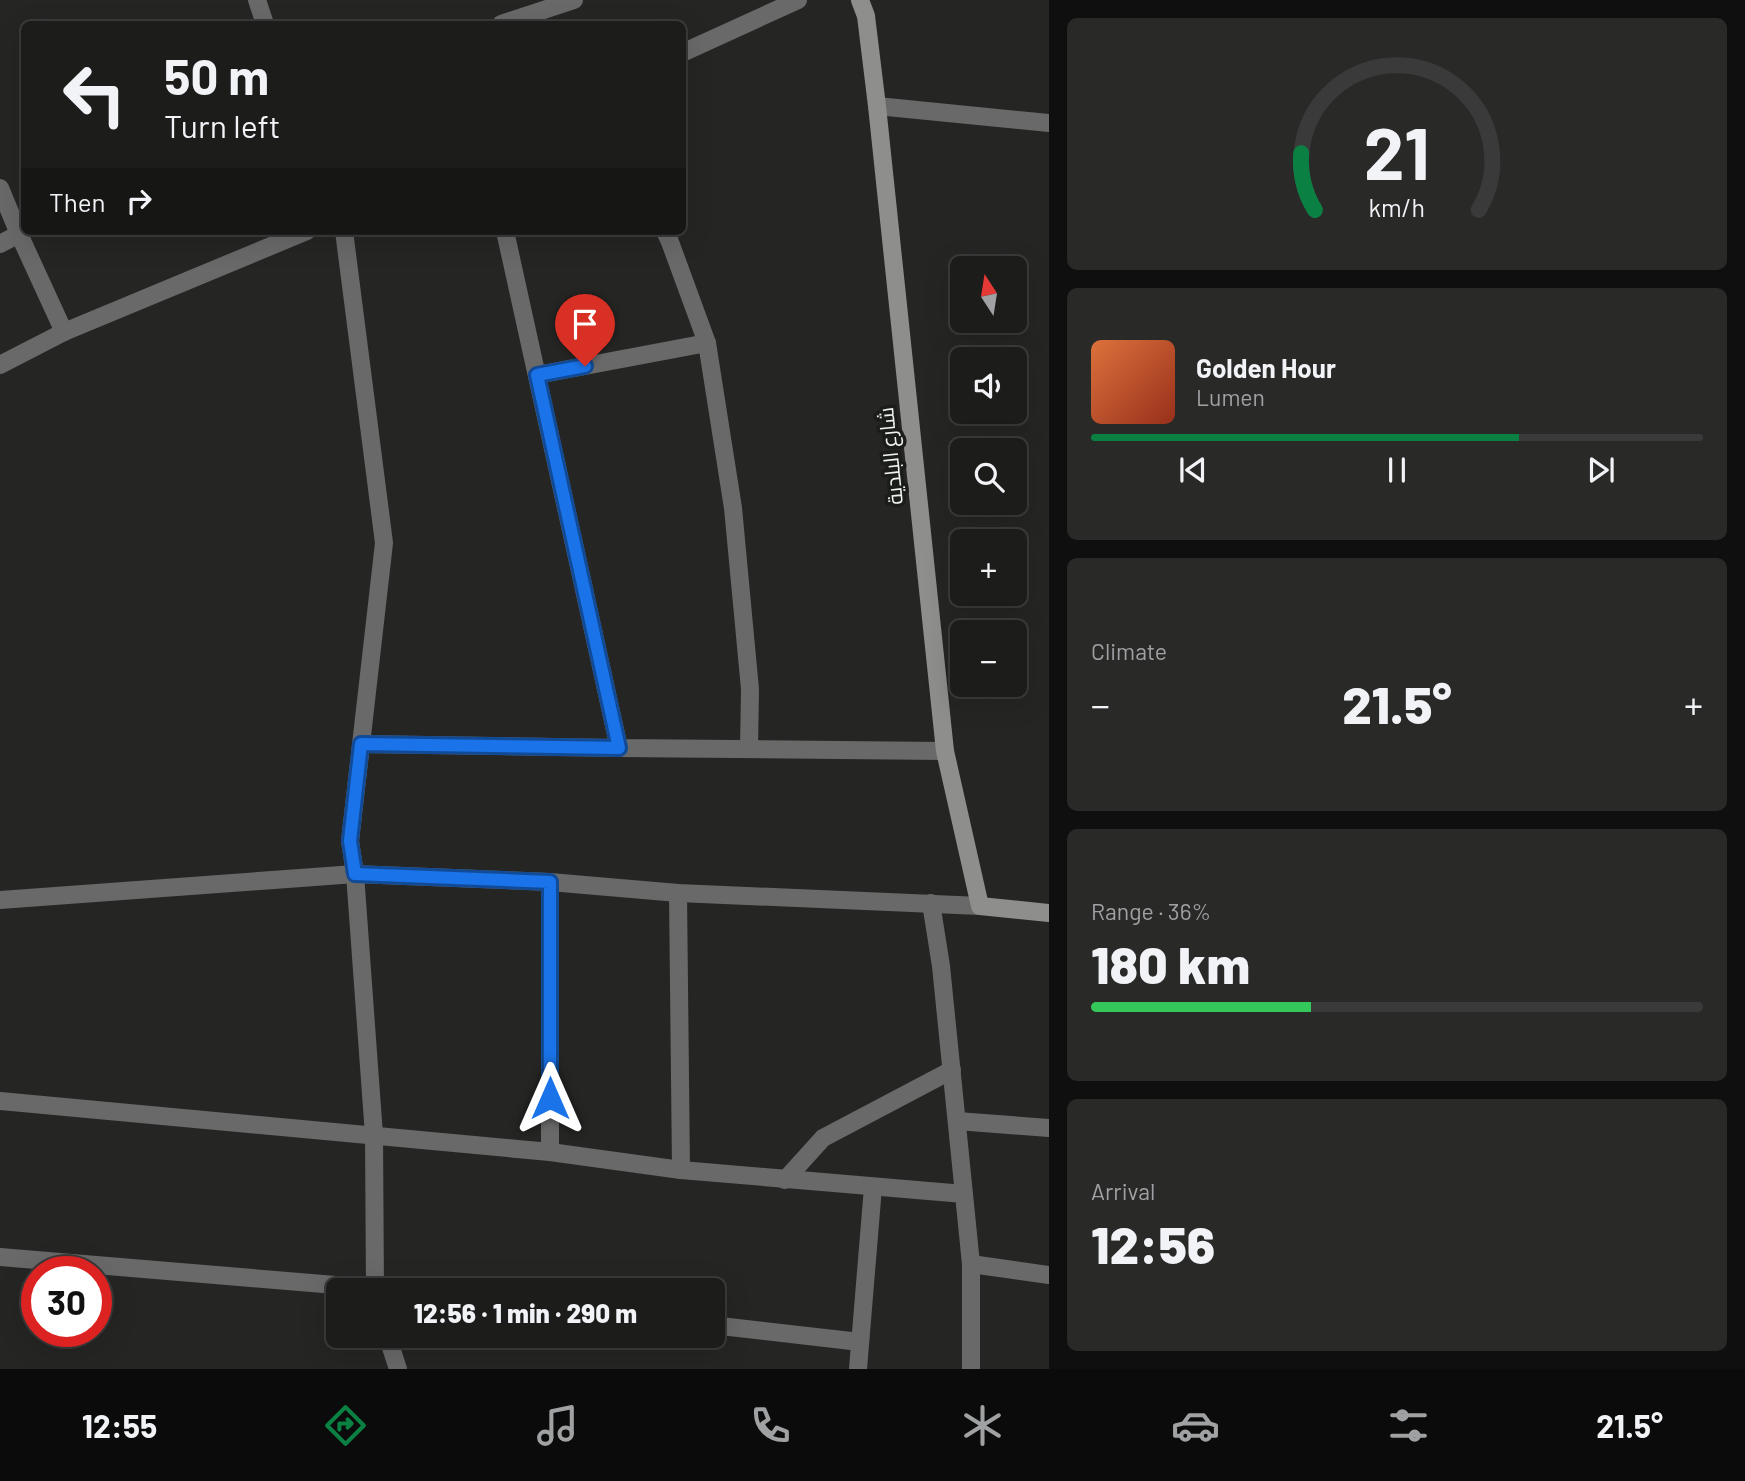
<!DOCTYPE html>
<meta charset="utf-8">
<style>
:root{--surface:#1c1c1b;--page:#292928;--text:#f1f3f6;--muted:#a0a1a3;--line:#3a3a3a;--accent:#0b8043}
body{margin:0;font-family:Barlow,Cairo,sans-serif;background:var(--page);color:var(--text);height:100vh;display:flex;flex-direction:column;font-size:26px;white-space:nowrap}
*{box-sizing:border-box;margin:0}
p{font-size:23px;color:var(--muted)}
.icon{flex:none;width:38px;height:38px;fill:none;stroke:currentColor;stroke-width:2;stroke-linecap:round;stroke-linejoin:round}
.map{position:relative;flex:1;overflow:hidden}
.drawer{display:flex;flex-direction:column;gap:18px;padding:18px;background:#0f0f0f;width:696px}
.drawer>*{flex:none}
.top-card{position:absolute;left:21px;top:21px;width:665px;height:214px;border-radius:10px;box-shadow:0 7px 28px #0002,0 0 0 2px var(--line);background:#1c1c1b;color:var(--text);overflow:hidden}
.needle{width:46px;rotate:348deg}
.fabs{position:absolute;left:950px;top:256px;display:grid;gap:14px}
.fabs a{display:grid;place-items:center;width:77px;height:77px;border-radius:10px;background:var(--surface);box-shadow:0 7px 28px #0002,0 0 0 2px var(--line);font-size:35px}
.speed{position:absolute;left:21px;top:1256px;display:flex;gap:14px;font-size:35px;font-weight:700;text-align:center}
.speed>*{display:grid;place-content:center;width:91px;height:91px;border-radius:50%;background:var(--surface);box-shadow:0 7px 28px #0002,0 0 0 2px var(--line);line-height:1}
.speed .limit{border:10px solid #d22;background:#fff;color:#111}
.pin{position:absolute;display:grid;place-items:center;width:60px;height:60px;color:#fff;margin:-72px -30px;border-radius:50% 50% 50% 0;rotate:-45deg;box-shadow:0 0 7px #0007}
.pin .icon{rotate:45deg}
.me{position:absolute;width:77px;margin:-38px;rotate:0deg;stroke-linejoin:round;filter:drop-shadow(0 0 5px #0008)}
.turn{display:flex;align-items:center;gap:24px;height:147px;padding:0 28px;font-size:32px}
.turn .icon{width:91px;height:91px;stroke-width:2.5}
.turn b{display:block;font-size:49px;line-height:60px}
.then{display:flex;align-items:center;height:66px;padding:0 28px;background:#0003;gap:14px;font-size:26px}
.big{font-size:52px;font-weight:800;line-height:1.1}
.drawer .card{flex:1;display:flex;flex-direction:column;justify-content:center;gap:10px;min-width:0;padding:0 24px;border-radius:10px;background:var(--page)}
.drawer .dial{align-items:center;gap:0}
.dial svg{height:182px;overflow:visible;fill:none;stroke:var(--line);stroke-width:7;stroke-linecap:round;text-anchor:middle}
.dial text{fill:var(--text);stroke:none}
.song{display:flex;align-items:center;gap:21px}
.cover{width:84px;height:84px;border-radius:10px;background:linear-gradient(135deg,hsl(20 70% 55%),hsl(10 70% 35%))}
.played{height:7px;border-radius:4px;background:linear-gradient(90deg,var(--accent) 70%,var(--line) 70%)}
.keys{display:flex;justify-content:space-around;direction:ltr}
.heat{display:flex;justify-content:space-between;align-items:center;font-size:38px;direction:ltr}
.charge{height:10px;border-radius:5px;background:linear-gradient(90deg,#34c759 36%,var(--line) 0)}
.trip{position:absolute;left:326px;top:1278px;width:399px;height:70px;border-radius:10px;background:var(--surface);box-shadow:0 7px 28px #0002,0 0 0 2px var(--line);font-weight:800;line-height:70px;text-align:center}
.dock{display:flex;height:112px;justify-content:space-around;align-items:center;background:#0b0b0b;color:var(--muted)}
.dock .icon{width:49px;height:49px}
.dock .on{color:var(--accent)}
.dock b{font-size:32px;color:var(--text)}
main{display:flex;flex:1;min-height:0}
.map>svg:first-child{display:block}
</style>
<main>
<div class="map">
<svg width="1049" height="1369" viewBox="0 0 1049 1369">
<rect width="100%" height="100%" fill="#252624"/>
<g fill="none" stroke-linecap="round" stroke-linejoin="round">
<g stroke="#686968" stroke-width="18">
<path d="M257,0L265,24"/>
<path d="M501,24L574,0"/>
<path d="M682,53L798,0"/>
<path d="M877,106L1049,123"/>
<path d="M0,188L19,234L64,332"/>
<path d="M344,231L384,543L350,841L355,874L374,1135L375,1290"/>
<path d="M505,231L619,748L945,751"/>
<path d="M665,231L670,242L707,343L733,508L750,689L749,749"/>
<path d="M0,244L19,234"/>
<path d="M0,365L64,332L307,231"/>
<path d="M537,375L707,343"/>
<path d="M361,744L619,748"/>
<path d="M550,882V1152"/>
<path d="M678,893L681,1170"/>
<path d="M0,900L355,874L550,882L678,893L980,906"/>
<path d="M931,903L941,966L971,1264V1369"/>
<path d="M0,1101L550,1152L681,1170L964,1194"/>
<path d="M957,1121L1049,1128"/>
<path d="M785,1180L823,1138L952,1070"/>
<path d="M0,1257L395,1290"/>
<path d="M971,1264L1049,1275"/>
<path d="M712,1325L860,1342"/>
<path d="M387,1335L398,1369"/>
<path d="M858,1369L873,1187"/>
</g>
<path stroke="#8e8f8d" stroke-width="18" d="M860,0L866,16L877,106L945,751L980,906L1049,913"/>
</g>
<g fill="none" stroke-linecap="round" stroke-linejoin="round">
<defs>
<path id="route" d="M550,1098V882L355,874L350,841L361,744L619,748L537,375L585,366"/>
</defs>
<use href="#route" stroke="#114b97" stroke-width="18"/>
<use href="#route" stroke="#1a73e8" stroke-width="12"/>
</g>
<g text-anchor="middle" stroke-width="7" stroke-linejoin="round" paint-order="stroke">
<g font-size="21" fill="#f1f2f0" stroke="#1b1d1a">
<text transform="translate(891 456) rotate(-96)" y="7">شارع البلدية</text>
</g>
</g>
</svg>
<div class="fabs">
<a><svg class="needle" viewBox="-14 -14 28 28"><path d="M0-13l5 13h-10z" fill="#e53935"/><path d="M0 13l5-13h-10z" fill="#a0a1a3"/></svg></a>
<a><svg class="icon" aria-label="sound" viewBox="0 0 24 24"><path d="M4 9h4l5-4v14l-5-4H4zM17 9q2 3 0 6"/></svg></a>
<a><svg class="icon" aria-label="search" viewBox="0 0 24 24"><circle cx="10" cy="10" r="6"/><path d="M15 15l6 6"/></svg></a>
<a>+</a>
<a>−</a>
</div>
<div class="speed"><div class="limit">30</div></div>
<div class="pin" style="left:585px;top:366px;background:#d93025"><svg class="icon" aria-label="arrive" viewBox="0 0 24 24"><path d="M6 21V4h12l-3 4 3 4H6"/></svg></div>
<svg class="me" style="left:550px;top:1098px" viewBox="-20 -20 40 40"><path d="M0-17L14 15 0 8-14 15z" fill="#1a73e8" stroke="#fff" stroke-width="4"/></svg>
<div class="trip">12:56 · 1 min · 290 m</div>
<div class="top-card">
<div class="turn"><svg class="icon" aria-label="left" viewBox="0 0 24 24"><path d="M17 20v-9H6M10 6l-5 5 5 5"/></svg><div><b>50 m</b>Turn left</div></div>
<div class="then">Then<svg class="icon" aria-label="right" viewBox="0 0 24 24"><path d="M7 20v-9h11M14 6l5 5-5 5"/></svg></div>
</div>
</div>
<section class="drawer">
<div class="card dial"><svg viewBox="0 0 100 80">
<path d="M14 69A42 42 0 1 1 86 69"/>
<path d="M14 69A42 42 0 0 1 8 44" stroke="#0b8043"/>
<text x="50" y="56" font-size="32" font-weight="700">21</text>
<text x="50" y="72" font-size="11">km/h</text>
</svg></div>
<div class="card">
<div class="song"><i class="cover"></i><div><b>Golden Hour</b><p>Lumen</p></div></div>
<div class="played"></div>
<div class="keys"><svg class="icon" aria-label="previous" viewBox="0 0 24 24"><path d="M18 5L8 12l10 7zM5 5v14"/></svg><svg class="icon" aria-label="pause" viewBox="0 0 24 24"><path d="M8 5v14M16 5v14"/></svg><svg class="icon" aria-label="next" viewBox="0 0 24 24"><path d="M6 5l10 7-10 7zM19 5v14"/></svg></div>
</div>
<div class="card"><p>Climate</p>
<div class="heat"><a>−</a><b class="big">21.5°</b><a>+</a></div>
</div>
<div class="card"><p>Range · 36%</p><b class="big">180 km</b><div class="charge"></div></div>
<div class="card"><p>Arrival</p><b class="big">12:56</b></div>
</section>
</main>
<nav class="dock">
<b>12:55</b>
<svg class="icon on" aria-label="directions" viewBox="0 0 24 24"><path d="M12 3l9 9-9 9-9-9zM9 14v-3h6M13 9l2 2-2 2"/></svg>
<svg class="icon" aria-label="music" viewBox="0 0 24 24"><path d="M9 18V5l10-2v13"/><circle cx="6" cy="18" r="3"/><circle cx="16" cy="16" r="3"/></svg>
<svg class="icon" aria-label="phone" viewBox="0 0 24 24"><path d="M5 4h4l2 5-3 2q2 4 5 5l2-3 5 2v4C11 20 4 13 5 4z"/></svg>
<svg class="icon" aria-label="climate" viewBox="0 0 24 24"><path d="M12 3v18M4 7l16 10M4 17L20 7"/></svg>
<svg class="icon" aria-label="car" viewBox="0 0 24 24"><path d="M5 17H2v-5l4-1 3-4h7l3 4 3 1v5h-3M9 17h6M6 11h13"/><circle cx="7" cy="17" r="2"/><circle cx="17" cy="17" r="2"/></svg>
<svg class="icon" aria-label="filters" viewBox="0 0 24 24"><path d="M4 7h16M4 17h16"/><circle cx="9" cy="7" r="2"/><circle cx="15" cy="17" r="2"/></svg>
<b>21.5°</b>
</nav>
